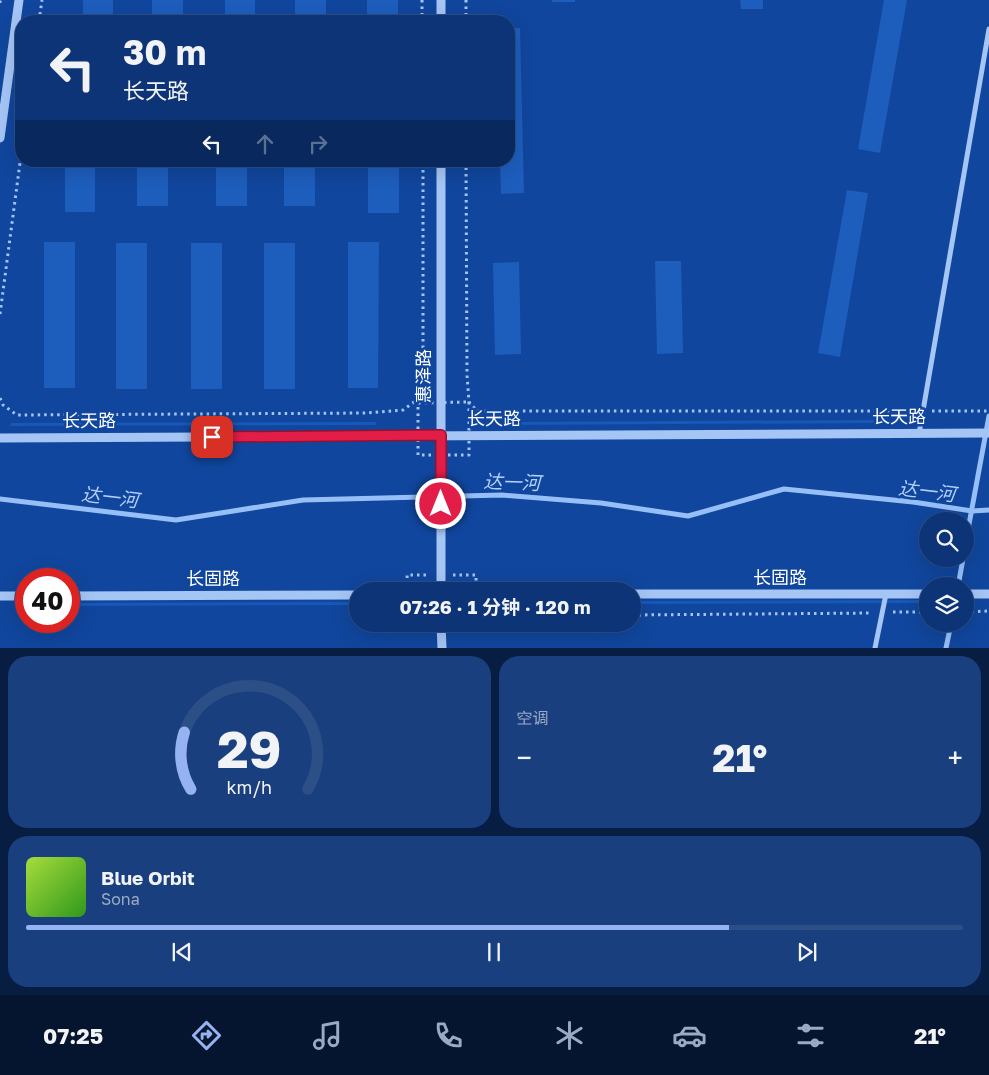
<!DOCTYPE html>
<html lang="zh">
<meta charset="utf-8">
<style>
:root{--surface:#0c3476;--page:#1a3f7e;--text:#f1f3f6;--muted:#9aaac5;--line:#2c4f88;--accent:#95b2f1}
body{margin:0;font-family:"Golos Text","Noto Sans SC",sans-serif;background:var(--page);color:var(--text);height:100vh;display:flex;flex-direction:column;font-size:19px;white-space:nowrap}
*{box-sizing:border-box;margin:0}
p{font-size:16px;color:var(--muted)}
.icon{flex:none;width:28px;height:28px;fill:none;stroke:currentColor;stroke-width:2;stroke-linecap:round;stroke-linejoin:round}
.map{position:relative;height:648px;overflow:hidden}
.details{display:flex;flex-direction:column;gap:8px;padding:8px;background:#071d41;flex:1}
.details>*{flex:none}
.hud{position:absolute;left:15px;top:15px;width:500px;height:152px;border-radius:20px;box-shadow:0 5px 20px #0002,0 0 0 1px var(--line);background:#0c3476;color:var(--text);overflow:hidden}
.tools{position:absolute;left:919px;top:512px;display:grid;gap:10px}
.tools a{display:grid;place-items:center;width:55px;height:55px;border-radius:50%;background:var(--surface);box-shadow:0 5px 20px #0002,0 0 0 1px var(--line);font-size:25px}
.speed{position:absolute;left:15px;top:568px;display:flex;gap:10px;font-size:25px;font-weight:700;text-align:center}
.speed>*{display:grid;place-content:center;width:65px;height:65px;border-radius:50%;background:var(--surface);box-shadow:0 5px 20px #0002,0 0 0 1px var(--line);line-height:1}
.speed .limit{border:8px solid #d22;background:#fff;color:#111}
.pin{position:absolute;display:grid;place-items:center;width:42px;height:42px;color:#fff;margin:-21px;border-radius:10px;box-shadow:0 2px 8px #0006}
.me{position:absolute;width:55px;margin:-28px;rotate:0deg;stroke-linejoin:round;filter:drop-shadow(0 0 4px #0008)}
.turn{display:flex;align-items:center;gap:18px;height:105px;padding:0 25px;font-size:22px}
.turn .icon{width:65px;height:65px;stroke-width:2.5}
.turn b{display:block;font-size:35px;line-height:42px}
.lanes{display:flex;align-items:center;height:48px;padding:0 25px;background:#0003;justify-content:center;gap:25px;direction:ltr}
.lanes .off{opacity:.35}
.big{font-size:38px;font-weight:700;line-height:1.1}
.details .widget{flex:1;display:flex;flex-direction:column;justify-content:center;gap:8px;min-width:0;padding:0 18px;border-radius:20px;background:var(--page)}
.details .dial{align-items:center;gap:0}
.dial svg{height:130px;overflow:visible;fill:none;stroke:var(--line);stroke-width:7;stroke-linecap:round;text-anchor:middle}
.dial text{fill:var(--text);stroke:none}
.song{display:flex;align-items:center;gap:15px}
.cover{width:60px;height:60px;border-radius:8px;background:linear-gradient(135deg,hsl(80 70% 55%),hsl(110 70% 35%))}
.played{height:5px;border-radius:2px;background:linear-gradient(90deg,var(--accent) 75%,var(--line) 75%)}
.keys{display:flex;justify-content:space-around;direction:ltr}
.heat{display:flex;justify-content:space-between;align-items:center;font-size:28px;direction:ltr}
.details .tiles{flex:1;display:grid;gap:8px;grid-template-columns:1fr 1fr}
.widget:last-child{grid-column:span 2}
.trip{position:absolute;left:349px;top:582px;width:292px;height:50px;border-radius:25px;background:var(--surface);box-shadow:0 5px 20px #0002,0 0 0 1px var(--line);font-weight:700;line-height:50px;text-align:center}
.menu{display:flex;height:80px;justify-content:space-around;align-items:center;background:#05152f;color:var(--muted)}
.menu .icon{width:35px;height:35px}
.menu .selected{color:var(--accent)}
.menu b{font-size:22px;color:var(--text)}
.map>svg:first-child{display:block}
</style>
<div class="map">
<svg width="989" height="648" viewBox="0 0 989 648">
<rect width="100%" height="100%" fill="#10469d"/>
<g fill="#1758b8">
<path d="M881,420V423L502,425V422Z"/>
<path d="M376,422V425L10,426L11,423Z"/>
<path d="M927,600L928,603L633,604L632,601Z"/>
<path d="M357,602V605L69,606V603Z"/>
</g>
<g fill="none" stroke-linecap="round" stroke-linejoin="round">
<g stroke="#96bff8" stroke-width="5">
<path d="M0,499L176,520L303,500L502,495L601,503L688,516L784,489L913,502L972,511L989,510"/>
<path d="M965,546L989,416"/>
<path d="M958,586L963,559"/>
<path d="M946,648L951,624"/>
</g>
</g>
<g fill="#1d5dbc">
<rect x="83" y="0" width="30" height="21"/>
<rect x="152" y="0" width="31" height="21"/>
<rect x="225" y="0" width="30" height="21"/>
<rect x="295" y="0" width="31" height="21"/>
<rect x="367" y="0" width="31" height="21"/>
<rect x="552" y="0" width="23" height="2"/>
<path d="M740,0H763V9H741Z"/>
<path d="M884,0H907L880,153L858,149Z"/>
<path d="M509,28H520L524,193L501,194L500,161H509Z"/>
<rect x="65" y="161" width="30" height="51"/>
<rect x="137" y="161" width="31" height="45"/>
<rect x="216" y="161" width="31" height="45"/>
<rect x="284" y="161" width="31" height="45"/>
<rect x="368" y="161" width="31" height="52"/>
<path d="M847,190L868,193L840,357L818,353Z"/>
<rect x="44" y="242" width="31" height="146"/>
<path d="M348,242H379L378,388H348Z"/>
<rect x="116" y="243" width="31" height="146"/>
<rect x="191" y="243" width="31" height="146"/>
<rect x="264" y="243" width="31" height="146"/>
<path d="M655,261H681L683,353L657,354Z"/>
<path d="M519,262L521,354L495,355L493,263Z"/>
</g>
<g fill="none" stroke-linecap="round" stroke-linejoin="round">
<g stroke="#a5c5f5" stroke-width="3" stroke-dasharray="2.5 4" stroke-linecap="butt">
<path d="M422,0V21"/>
<path d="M466,0V21"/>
<path d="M0,3V0"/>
<path d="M39,21L42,0"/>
<path d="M466,161L467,375L469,402L477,411H913"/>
<path d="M0,314L21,155"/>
<path d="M0,398L3,405L17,415L367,413L403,410L417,400L423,380V161"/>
<path d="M469,402V455H418V403Z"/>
<path d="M932,411H989"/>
<path d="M453,575H476V591"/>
<path d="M408,591L407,575H429"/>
<path d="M893,612H928"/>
<path d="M965,612L989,611"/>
<path d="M632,615L872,613"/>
</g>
<g stroke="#a5c5f5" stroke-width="5">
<path d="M919,434L989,29"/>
<path d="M875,648L886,594"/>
</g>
<g stroke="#a5c5f5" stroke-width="9">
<path d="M441,21V0"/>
<path d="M0,138L19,0"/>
<path d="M0,438L989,433"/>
<path d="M441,591V161"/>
<path d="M632,594H928"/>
<path d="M965,594H989"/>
<path d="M0,596H26"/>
<path d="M69,596L358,595"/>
<path d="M441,624L442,648"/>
</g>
</g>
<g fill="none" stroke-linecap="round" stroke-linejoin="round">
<defs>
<path id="route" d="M212,437L441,435V504"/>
</defs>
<use href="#route" stroke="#92132f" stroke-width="12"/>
<use href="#route" stroke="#e11d48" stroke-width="9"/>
</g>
<g text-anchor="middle" stroke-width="5" stroke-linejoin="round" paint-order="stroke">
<g font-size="18" fill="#fff" stroke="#10469d">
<text transform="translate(424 376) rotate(-90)" y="6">惠泽路</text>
<text x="899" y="423">长天路</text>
<text x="494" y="425">长天路</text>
<text x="89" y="427">长天路</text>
<text x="780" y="584">长固路</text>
<text x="213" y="585">长固路</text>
</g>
<g font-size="19" font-style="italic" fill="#b2d0fb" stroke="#10469d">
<text transform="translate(512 482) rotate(2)" y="7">达一河</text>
<text transform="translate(927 491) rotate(7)" y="7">达一河</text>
<text transform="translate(110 497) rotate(7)" y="7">达一河</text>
</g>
</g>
</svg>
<div class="tools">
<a><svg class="icon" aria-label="search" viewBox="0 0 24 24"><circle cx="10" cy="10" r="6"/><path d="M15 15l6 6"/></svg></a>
<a><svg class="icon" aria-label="layers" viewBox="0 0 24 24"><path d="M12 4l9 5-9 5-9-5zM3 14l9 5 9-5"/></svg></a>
</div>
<div class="speed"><div class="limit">40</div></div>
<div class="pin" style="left:212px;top:437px;background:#d93025"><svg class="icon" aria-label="arrive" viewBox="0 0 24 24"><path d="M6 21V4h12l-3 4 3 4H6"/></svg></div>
<svg class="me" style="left:441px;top:504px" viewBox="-20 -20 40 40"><circle r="17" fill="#e11d48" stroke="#fff" stroke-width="3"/><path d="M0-11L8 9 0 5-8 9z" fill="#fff"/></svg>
<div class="trip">07:26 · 1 分钟 · 120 m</div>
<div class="hud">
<div class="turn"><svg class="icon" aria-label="left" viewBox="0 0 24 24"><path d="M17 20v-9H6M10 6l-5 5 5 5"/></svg><div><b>30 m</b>长天路</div></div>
<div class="lanes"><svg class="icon" aria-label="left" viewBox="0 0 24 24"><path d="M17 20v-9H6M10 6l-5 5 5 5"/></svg><svg class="icon off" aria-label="ahead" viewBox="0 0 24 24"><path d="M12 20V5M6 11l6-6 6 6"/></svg><svg class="icon off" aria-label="right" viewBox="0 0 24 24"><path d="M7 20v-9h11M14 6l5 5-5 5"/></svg></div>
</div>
</div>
<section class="details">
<div class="tiles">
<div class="widget dial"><svg viewBox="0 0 100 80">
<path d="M14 69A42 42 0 1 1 86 69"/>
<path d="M14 69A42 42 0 0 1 10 34" stroke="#95b2f1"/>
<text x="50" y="56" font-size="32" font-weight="700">29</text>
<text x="50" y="72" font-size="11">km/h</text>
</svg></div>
<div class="widget"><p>空调</p>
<div class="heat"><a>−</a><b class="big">21°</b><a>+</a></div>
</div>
<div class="widget">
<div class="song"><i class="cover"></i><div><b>Blue Orbit</b><p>Sona</p></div></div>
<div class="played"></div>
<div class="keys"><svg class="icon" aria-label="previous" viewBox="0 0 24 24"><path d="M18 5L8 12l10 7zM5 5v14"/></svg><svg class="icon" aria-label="pause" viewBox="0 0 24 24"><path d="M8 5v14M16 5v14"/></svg><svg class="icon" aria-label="next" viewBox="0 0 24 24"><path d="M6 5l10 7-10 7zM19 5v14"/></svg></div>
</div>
</div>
</section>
<nav class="menu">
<b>07:25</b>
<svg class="icon selected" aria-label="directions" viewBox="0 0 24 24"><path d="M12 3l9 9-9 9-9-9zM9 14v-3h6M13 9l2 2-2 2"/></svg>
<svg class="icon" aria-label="music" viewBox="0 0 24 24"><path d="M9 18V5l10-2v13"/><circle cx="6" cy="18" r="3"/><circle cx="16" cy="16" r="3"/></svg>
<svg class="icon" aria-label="phone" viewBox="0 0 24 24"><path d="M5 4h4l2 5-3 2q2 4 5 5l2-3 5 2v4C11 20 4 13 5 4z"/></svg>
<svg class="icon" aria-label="climate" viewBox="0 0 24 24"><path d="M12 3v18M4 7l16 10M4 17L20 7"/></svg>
<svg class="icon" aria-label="car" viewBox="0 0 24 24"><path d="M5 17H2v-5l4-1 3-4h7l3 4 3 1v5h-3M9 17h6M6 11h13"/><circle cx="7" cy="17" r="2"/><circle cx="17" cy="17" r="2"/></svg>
<svg class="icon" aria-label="filters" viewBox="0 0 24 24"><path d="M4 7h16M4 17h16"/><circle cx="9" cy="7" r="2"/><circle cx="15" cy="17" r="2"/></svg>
<b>21°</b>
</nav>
